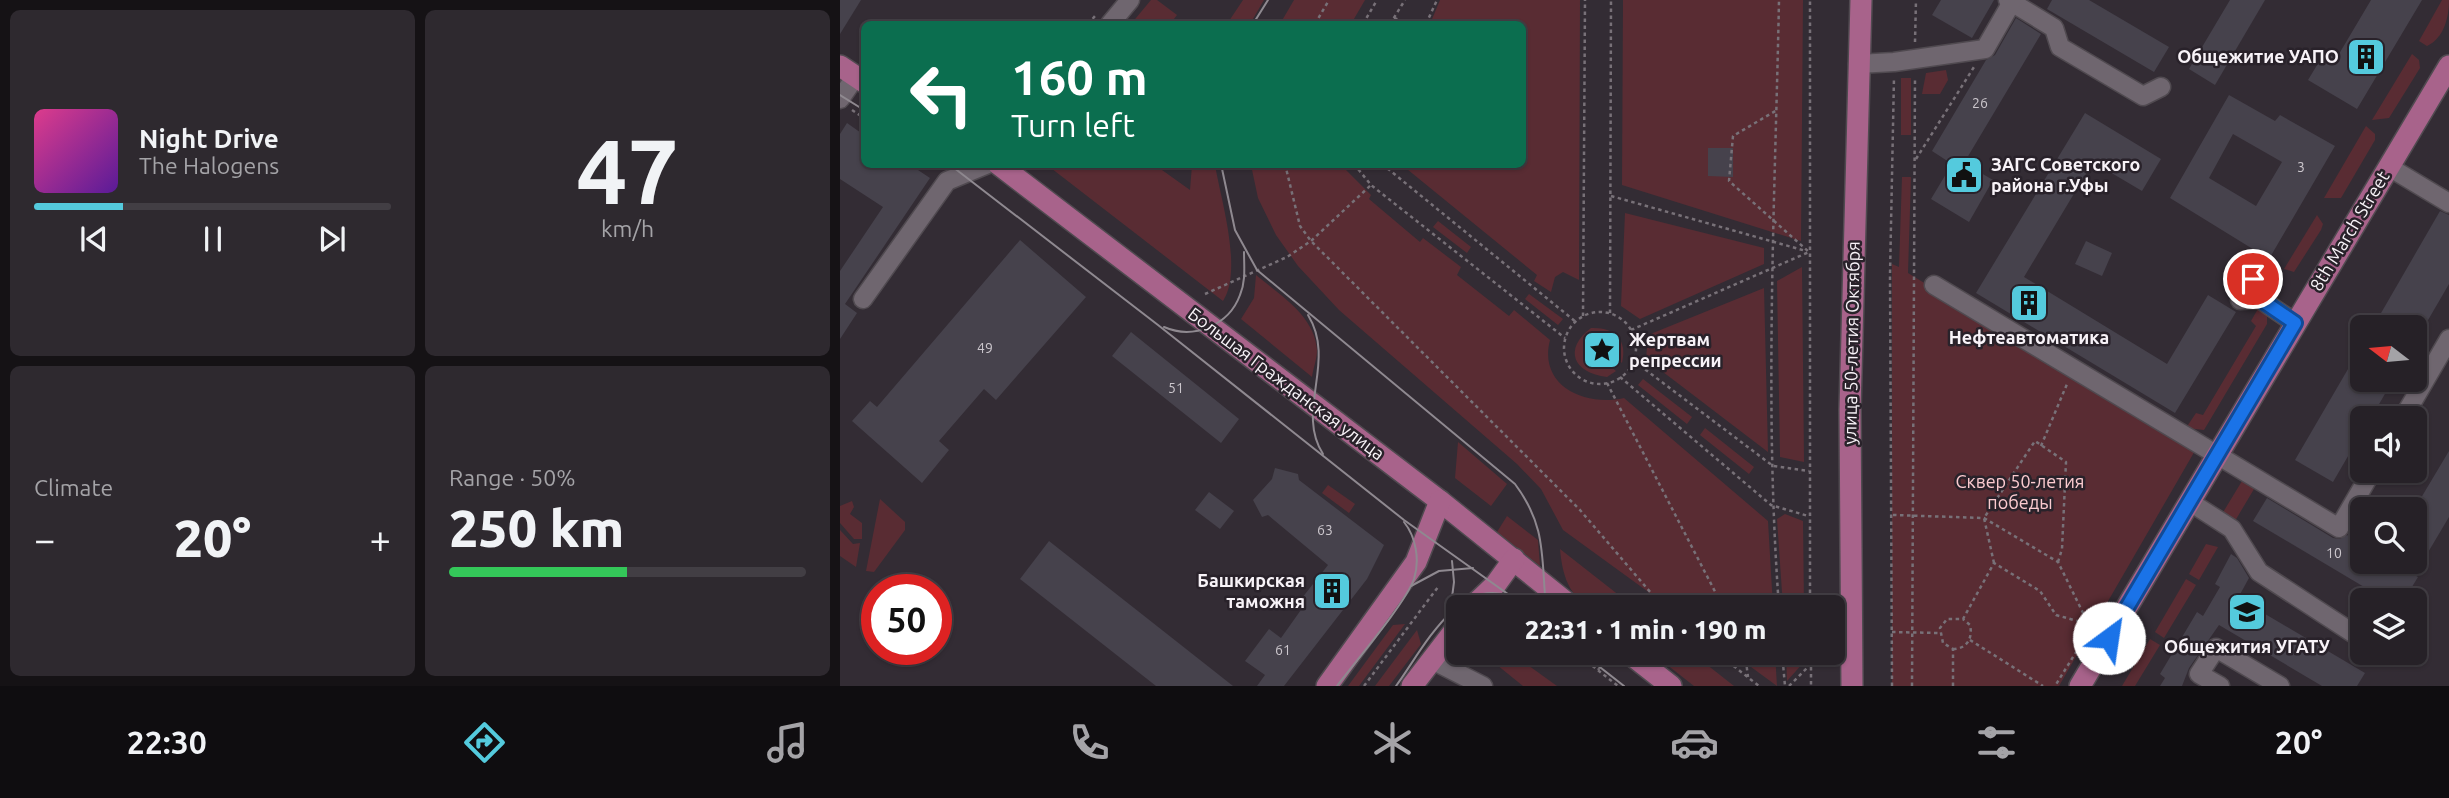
<!DOCTYPE html>
<meta charset="utf-8">
<style>
:root{--surface:#262127;--page:#2e292f;--text:#f1f3f6;--muted:#a4a3a7;--line:#423e44;--accent:#54cadd}
body{margin:0;font-family:Ubuntu,sans-serif;background:var(--page);color:var(--text);height:100vh;display:flex;flex-direction:column;font-size:26px;white-space:nowrap}
*{box-sizing:border-box;margin:0}
p{font-size:23px;color:var(--muted)}
.icon{flex:none;width:38px;height:38px;fill:none;stroke:currentColor;stroke-width:2;stroke-linecap:round;stroke-linejoin:round}
.map{position:relative;flex:1;overflow:hidden}
.details{display:flex;flex-direction:column;gap:10px;padding:10px;background:#151215;width:840px}
.details>*{flex:none}
.guide{position:absolute;left:21px;top:21px;width:665px;height:147px;border-radius:10px;box-shadow:0 2px 5px #0004,0 0 0 2px var(--line);background:#0b6e4f;color:#fff;overflow:hidden}
.needle{width:46px;rotate:286deg}
.controls{position:absolute;left:1510px;top:315px;display:grid;gap:14px}
.controls a{display:grid;place-items:center;width:77px;height:77px;border-radius:10px;background:var(--surface);box-shadow:0 2px 5px #0004,0 0 0 2px var(--line);font-size:35px}
.speed{position:absolute;left:21px;top:574px;display:flex;gap:14px;font-size:35px;font-weight:700;text-align:center}
.speed>*{display:grid;place-content:center;width:91px;height:91px;border-radius:50%;background:var(--surface);box-shadow:0 2px 5px #0004,0 0 0 2px var(--line);line-height:1}
.speed .limit{border:10px solid #d22;background:#fff;color:#111}
.pin{position:absolute;display:grid;place-items:center;width:60px;height:60px;color:#fff;margin:-30px;border:4px solid #fff;border-radius:50%;box-shadow:0 2px 7px #0007}
.me{position:absolute;width:77px;margin:-38px;rotate:31deg;stroke-linejoin:round;filter:drop-shadow(0 0 5px #0008)}
.turn{display:flex;align-items:center;gap:24px;height:147px;padding:0 35px;font-size:32px}
.turn .icon{width:91px;height:91px;stroke-width:2.5}
.turn b{display:block;font-size:49px;line-height:60px}
.big{font-size:52px;font-weight:800;line-height:1.1}
.details .tile{flex:1;display:flex;flex-direction:column;justify-content:center;gap:10px;min-width:0;padding:0 24px;border-radius:10px;background:var(--page)}
.details .dial{align-items:center;gap:0}
.dial b{font-size:91px;line-height:1}
.song{display:flex;align-items:center;gap:21px}
.cover{width:84px;height:84px;border-radius:10px;background:linear-gradient(135deg,hsl(330 70% 55%),hsl(270 70% 35%))}
.played{height:7px;border-radius:4px;background:linear-gradient(90deg,var(--accent) 25%,var(--line) 25%)}
.keys{display:flex;justify-content:space-around;direction:ltr}
.heat{display:flex;justify-content:space-between;align-items:center;font-size:38px;direction:ltr}
.charge{height:10px;border-radius:5px;background:linear-gradient(90deg,#34c759 50%,var(--line) 0)}
.details .tiles{flex:1;display:grid;gap:10px;grid-template-columns:repeat(2,1fr)}
.trip{position:absolute;left:606px;top:595px;width:399px;height:70px;border-radius:10px;background:var(--surface);box-shadow:0 2px 5px #0004,0 0 0 2px var(--line);font-weight:800;line-height:70px;text-align:center}
.menu{display:flex;height:112px;justify-content:space-around;align-items:center;background:#0f0d10;color:var(--muted)}
.menu .icon{width:49px;height:49px}
.menu .active{color:var(--accent)}
.menu b{font-size:32px;color:var(--text)}
main{display:flex;flex:1;min-height:0}
.map>svg:first-child{display:block}
</style>
<main>
<section class="details">
<div class="tiles">
<div class="tile">
<div class="song"><i class="cover"></i><div><b>Night Drive</b><p>The Halogens</p></div></div>
<div class="played"></div>
<div class="keys"><svg class="icon" aria-label="previous" viewBox="0 0 24 24"><path d="M18 5L8 12l10 7zM5 5v14"/></svg><svg class="icon" aria-label="pause" viewBox="0 0 24 24"><path d="M8 5v14M16 5v14"/></svg><svg class="icon" aria-label="next" viewBox="0 0 24 24"><path d="M6 5l10 7-10 7zM19 5v14"/></svg></div>
</div>
<div class="tile dial"><b>47</b><p>km/h</p></div>
<div class="tile"><p>Climate</p>
<div class="heat"><a>−</a><b class="big">20°</b><a>+</a></div>
</div>
<div class="tile"><p>Range · 50%</p><b class="big">250 km</b><div class="charge"></div></div>
</div>
</section>
<div class="map">
<svg width="1609" height="686" viewBox="0 0 1609 686">
<rect width="100%" height="100%" fill="#332c34"/>
<g fill="#592c33">
<path d="M311,0H317L337,15L330,24H291Z"/>
<path d="M403,0H424L410,24H387Z"/>
<path d="M454,0H525L511,24H440Z"/>
<path d="M600,0H740L739,280L723,272L715,277L711,292L694,281L697,275L562,165L682,164V24H590Z"/>
<path d="M783,0H963L961,241L782,185Z"/>
<path d="M1602,0H1609C1609,17 1604,38 1587,46L1579,41Z"/>
<path d="M1572,54L1579,60L1580,68L1549,118L1532,120Z"/>
<path d="M1106,70L1108,80L1100,94H1082L1086,73Z"/>
<rect x="1061" y="78" width="10" height="57"/>
<path d="M1526,126L1535,134V140L1501,198H1484Z"/>
<path d="M207,165H315L350,190L352,165H375C381,200 403,270 383,301Z"/>
<path d="M411,165H501L531,195L529,199L580,242L583,238L621,267L617,275L669,316L674,310L710,340C698,386 745,407 784,398L928,521L933,607H829L723,530L701,489L677,464L499,310L458,266L436,235L418,198Z"/>
<path d="M1062,177H1071L1068,273L1356,449L1219,686H1052V264L1059,267Z"/>
<path d="M785,213L924,248V264L800,319L781,306Z"/>
<path d="M1477,215L1483,224L1481,230L1454,272L1444,269Z"/>
<path d="M598,221L631,247L627,253L593,227Z"/>
<path d="M962,267L964,462L940,457L937,281Z"/>
<path d="M416,275C440,295 475,316 477,350C477,359 473,369 472,377L401,319L414,298Z"/>
<path d="M924,288L928,452L806,359L808,335Z"/>
<path d="M689,294L723,319L718,325L685,299Z"/>
<path d="M1419,307L1427,315V324L1364,430L1346,428L1356,413L1363,415L1416,326L1411,321Z"/>
<path d="M751,328C774,327 788,339 782,363L771,353L768,345H757L755,355L759,361H764L776,371L767,377C733,373 723,349 751,328Z"/>
<path d="M803,379L852,417L847,424L798,385Z"/>
<path d="M865,428L914,467L909,474L860,435Z"/>
<path d="M618,442L667,484L651,506L615,478Z"/>
<path d="M1402,481L1417,484L1392,526L1379,519Z"/>
<path d="M488,485L515,504L509,513L482,493Z"/>
<path d="M40,499L65,522V530L34,572L26,571Z"/>
<path d="M12,501L14,507L10,514L22,523V539H14L0,523V506Z"/>
<path d="M945,514L963,521L964,607H943L937,519Z"/>
<path d="M667,516L698,540L700,566L657,532Z"/>
<path d="M0,530L13,544L20,543L16,567L0,556Z"/>
<path d="M1366,544L1378,547L1359,580L1349,574Z"/>
<path d="M720,549L794,607C782,607 766,610 755,607C728,600 722,572 720,549Z"/>
<path d="M1346,579L1356,585L1324,638L1315,632Z"/>
<path d="M565,624L519,686H508L553,625Z"/>
<path d="M577,630L581,644L549,686H535Z"/>
<path d="M1310,639L1320,645L1295,686H1282Z"/>
<path d="M659,653H671L717,686H683L652,661Z"/>
<path d="M812,653H852L894,686H854Z"/>
<path d="M892,653H935L937,686Z"/>
<path d="M946,653H964V662L947,681Z"/>
</g>
<g fill="#46424c" fill-rule="evenodd">
<path d="M0,0H21L0,34Z"/>
<path d="M1101,0H1154L1132,38L1092,15Z"/>
<path d="M1212,0H1249L1329,47L1314,72L1207,9Z"/>
<path d="M1390,0H1425L1375,85L1349,69Z"/>
<path d="M1531,0H1582L1517,109L1468,80L1485,52L1496,59Z"/>
<path d="M1176,18L1201,34L1124,163L1153,180L1129,222L1091,199L1112,164L1092,151L1146,60L1155,55Z"/>
<path d="M1389,95L1435,121L1440,115L1495,146L1429,259L1330,198ZM1393,134L1442,162L1416,206L1369,178Z"/>
<path d="M1245,113L1321,159L1302,191L1253,162L1184,277L1327,364L1368,295L1396,312L1335,413L1136,293Z"/>
<path d="M7,123L24,135V164H69L90,178L5,304L17,313L0,339V271L43,207L0,179V134Z"/>
<path d="M868,148H893V177L868,176Z"/>
<path d="M1600,211L1609,215V284L1584,327H1533Z"/>
<path d="M180,240L246,297L156,400L144,389L99,441L109,450L82,483L12,421L30,401L37,407Z"/>
<path d="M1246,241L1272,253L1262,276L1235,264Z"/>
<path d="M291,332L399,419L381,443L272,356Z"/>
<path d="M1522,345V380H1553L1531,418H1522V432L1493,482L1455,460Z"/>
<path d="M1609,451V517L1587,554L1575,547V508Z"/>
<path d="M435,468L458,474L459,480L544,545L527,579L444,686H417L425,675L405,661L429,629L441,638L463,607L458,603L488,565L428,515L422,517L413,500L432,479Z"/>
<path d="M369,492L394,511L380,529L355,510Z"/>
<path d="M1427,498L1493,538L1500,539L1507,535L1522,544V562H1552L1578,577L1564,600H1546L1413,521Z"/>
<path d="M209,541L374,671L393,686H316L180,579Z"/>
<path d="M1391,554L1397,558L1409,578L1398,598L1525,673L1517,686H1482L1379,625L1349,668L1342,686H1320L1325,678L1320,674L1357,612L1363,616L1380,587L1375,584Z"/>
</g>
<g fill="none" stroke-linecap="round" stroke-linejoin="round">
<defs>
<g id="minor">
<path d="M1168,0L1214,28L1220,47L1303,96L1321,87"/>
<path d="M270,24L290,0"/>
<path d="M1018,64L1054,62L1145,49L1172,2"/>
<path d="M0,99L16,76"/>
<path d="M1549,167L1609,203"/>
<path d="M1094,285L1499,528L1532,471"/>
<path d="M23,299L107,181L148,164"/>
<path d="M1420,299L1455,323"/>
<path d="M1400,300L1420,299L1413,279"/>
<path d="M1563,418L1609,339"/>
<path d="M1350,502L1392,529L1419,572L1522,639"/>
<path d="M592,660L643,686"/>
<path d="M1380,686L1359,674L1376,648L1440,686"/>
</g>
<g id="major">
<path d="M0,66L24,82"/>
<path d="M158,164L600,501L732,607"/>
<path d="M632,607L656,584L674,559"/>
<path d="M789,653L831,686"/>
<path d="M487,686L576,562L600,501"/>
<path d="M572,686L618,626"/>
<path d="M1012,686L1010,410L1021,0"/>
<path d="M1240,686L1609,66"/>
</g>
</defs>
<use href="#minor" stroke="#504a50" stroke-width="21"/>
<use href="#major" stroke="#504a50" stroke-width="24"/>
<g stroke="#787178" stroke-width="2.5" stroke-dasharray="3.5 3.5" stroke-linecap="butt">
<path d="M554,18L572,24"/>
<path d="M248,24L255,16"/>
<path d="M475,24L489,0"/>
<path d="M523,24L537,0"/>
<path d="M550,24L565,0"/>
<path d="M586,24L597,0"/>
<path d="M1075,42L1076,0"/>
<path d="M12,110L24,118"/>
<path d="M1076,159L1134,67"/>
<path d="M445,164L460,226L471,241L740,510L823,607"/>
<path d="M514,164L531,185L725,338"/>
<path d="M542,164L736,322"/>
<path d="M771,196L966,251"/>
<path d="M365,294L447,257L471,241L531,185"/>
<circle cx="760" cy="348" r="36"/>
<path d="M770,313L771,0"/>
<path d="M743,316L745,0"/>
<path d="M791,330L969,252L889,181L893,136L937,110"/>
<path d="M794,361L933,466L969,471"/>
<path d="M780,377L931,505L968,516"/>
<path d="M767,383L883,607"/>
<path d="M1201,446L1227,384"/>
<path d="M1053,515L1144,518L1218,562L1248,623"/>
<path d="M1154,563L1144,518L1195,441L1226,462L1222,549L1218,562"/>
<path d="M665,602L670,601L678,607"/>
<path d="M939,607C924,406 935,202 939,0"/>
<path d="M970,607V0"/>
<path d="M1052,632L1098,633"/>
<path d="M1130,640L1203,686"/>
<path d="M1113,649C1127,649 1133,638 1130,625L1123,619"/>
<path d="M736,653L778,686"/>
<path d="M877,653L919,686"/>
<path d="M905,653L908,677"/>
<path d="M942,653L945,686"/>
<path d="M971,653V686"/>
<path d="M758,670L768,657L772,660"/>
<path d="M524,686L598,587"/>
<path d="M949,686L971,664"/>
<path d="M1052,686L1050,275L1054,77"/>
<path d="M1072,686L1075,77"/>
<path d="M1113,686V649L1103,643L1100,628L1107,619H1123L1154,563L1200,591L1216,615L1248,624L1246,636L1215,686"/>
</g>
<use href="#minor" stroke="#6f666f" stroke-width="18"/>
<use href="#major" stroke="#a8638b" stroke-width="21"/>
<g stroke="#8f8990" stroke-width="2">
<path d="M413,24L428,0"/>
<path d="M0,95L24,110"/>
<path d="M109,164L318,325L564,520L686,607"/>
<path d="M381,164L395,230L417,270L675,484C707,527 701,557 706,607"/>
<path d="M468,315C497,362 455,410 483,454"/>
<path d="M324,327C354,340 389,325 400,295C406,281 404,266 404,252"/>
<path d="M571,586L599,571L633,568"/>
<path d="M610,613L614,582L612,561"/>
<path d="M742,653L784,686"/>
<path d="M497,686C515,662 565,604 574,579C580,560 576,537 564,522"/>
<path d="M556,686C582,651 617,577 669,596"/>
</g>
</g>
<g fill="none" stroke-linecap="round" stroke-linejoin="round">
<defs>
<path id="route" d="M1269,638L1455,323L1420,299L1413,279"/>
</defs>
<use href="#route" stroke="#114b97" stroke-width="18"/>
<use href="#route" stroke="#1a73e8" stroke-width="12"/>
</g>
<defs>
<symbol id="building-square" viewBox="-11 -11 22 22"><rect x="-9" y="-9" width="18" height="18" rx="4" fill="#54cadd" stroke="#29222a"/><path d="M-4-6H4V6H1V3H-1V6H-4ZM-2.5-4.3h1.7v1.8h-1.7ZM.8-4.3h1.7v1.8H.8ZM-2.5-1h1.7V.8h-1.7ZM.8-1h1.7V.8H.8Z" fill="#111"/></symbol>
<symbol id="civic-square" viewBox="-11 -11 22 22"><rect x="-9" y="-9" width="18" height="18" rx="4" fill="#54cadd" stroke="#29222a"/><path d="M-.6-6.5H3V-4.5H.6V-3L4-1V1h2V6H-6V1h2V-1L-.6-3ZM-1.2 2.5V6h2.4V2.5Z" fill="#111"/></symbol>
<symbol id="sight-square" viewBox="-11 -11 22 22"><rect x="-9" y="-9" width="18" height="18" rx="4" fill="#54cadd" stroke="#29222a"/><path d="M0-6L1.8-2.2L6-1.7L2.9 1.2L3.7 5.4L0 3.3L-3.7 5.4L-2.9 1.2L-6-1.7L-1.8-2.2Z" fill="#111"/></symbol>
<symbol id="university-square" viewBox="-11 -11 22 22"><rect x="-9" y="-9" width="18" height="18" rx="4" fill="#54cadd" stroke="#29222a"/><path d="M0-5L7-2L0 1L-7-2ZM-4 1L0 2.5L4 1V4Q0 6-4 4Z" fill="#111"/></symbol>
</defs>
<g fill-rule="evenodd">
<use href="#building-square" x="1504" y="35" width="44" height="44"/>
<use href="#civic-square" x="1102" y="153" width="44" height="44"/>
<use href="#building-square" x="1167" y="281" width="44" height="44"/>
<use href="#sight-square" x="740" y="328" width="44" height="44"/>
<use href="#building-square" x="470" y="569" width="44" height="44"/>
<use href="#university-square" x="1385" y="590" width="44" height="44"/>
</g>
<g text-anchor="middle" stroke-width="5" stroke-linejoin="round" paint-order="stroke">
<g font-size="14" fill="#ccc7cd">
<text x="1140" y="108">26</text>
<text x="1461" y="172">3</text>
<text x="145" y="353">49</text>
<text x="336" y="393">51</text>
<text x="485" y="535">63</text>
<text x="1494" y="558">10</text>
<text x="443" y="655">61</text>
</g>
<g font-size="18" font-weight="bold" fill="#f8f3f8" stroke="#29222a" text-anchor="end">
<text x="1499" y="63">Общежитие УАПО</text>
<text x="1151" y="171" text-anchor="start">ЗАГС Советского<tspan x="1151" dy="21">района г.Уфы</tspan></text>
<text x="1189" y="344" text-anchor="middle">Нефтеавтоматика</text>
<text x="789" y="346" text-anchor="start">Жертвам<tspan x="789" dy="21">репрессии</tspan></text>
<text x="465" y="587">Башкирская<tspan x="465" dy="21">таможня</tspan></text>
<text x="1407" y="653" text-anchor="middle">Общежития УГАТУ</text>
</g>
<g font-size="18" fill="#f8f3f8" stroke="#29222a">
<text transform="translate(1510 231) rotate(-59)" y="6">8th March Street</text>
<text transform="translate(1012 343) rotate(-89)" y="6">улица 50-летия Октября</text>
<text transform="translate(446 384) rotate(37)" y="6">Большая Гражданская улица</text>
</g>
<g font-size="18" fill="#fccbd0" stroke="#29222a">
<text x="1180" y="488">Сквер 50-летия<tspan x="1180" dy="21">победы</tspan></text>
</g>
</g>
</svg>
<div class="controls">
<a><svg class="needle" viewBox="-14 -14 28 28"><path d="M0-13l5 13h-10z" fill="#e53935"/><path d="M0 13l5-13h-10z" fill="#a4a3a7"/></svg></a>
<a><svg class="icon" aria-label="sound" viewBox="0 0 24 24"><path d="M4 9h4l5-4v14l-5-4H4zM17 9q2 3 0 6"/></svg></a>
<a><svg class="icon" aria-label="search" viewBox="0 0 24 24"><circle cx="10" cy="10" r="6"/><path d="M15 15l6 6"/></svg></a>
<a><svg class="icon" aria-label="layers" viewBox="0 0 24 24"><path d="M12 4l9 5-9 5-9-5zM3 14l9 5 9-5"/></svg></a>
</div>
<div class="speed"><div class="limit">50</div></div>
<div class="pin" style="left:1413px;top:279px;background:#d93025"><svg class="icon" aria-label="arrive" viewBox="0 0 24 24"><path d="M6 21V4h12l-3 4 3 4H6"/></svg></div>
<svg class="me" style="left:1269px;top:638px" viewBox="-20 -20 40 40"><circle r="19" fill="#fff"/><path d="M0-13L10 11 0 6-10 11z" fill="#1a73e8"/></svg>
<div class="trip">22:31 · 1 min · 190 m</div>
<div class="guide">
<div class="turn"><svg class="icon" aria-label="left" viewBox="0 0 24 24"><path d="M17 20v-9H6M10 6l-5 5 5 5"/></svg><div><b>160 m</b>Turn left</div></div>
</div>
</div>
</main>
<nav class="menu">
<b>22:30</b>
<svg class="icon active" aria-label="directions" viewBox="0 0 24 24"><path d="M12 3l9 9-9 9-9-9zM9 14v-3h6M13 9l2 2-2 2"/></svg>
<svg class="icon" aria-label="music" viewBox="0 0 24 24"><path d="M9 18V5l10-2v13"/><circle cx="6" cy="18" r="3"/><circle cx="16" cy="16" r="3"/></svg>
<svg class="icon" aria-label="phone" viewBox="0 0 24 24"><path d="M5 4h4l2 5-3 2q2 4 5 5l2-3 5 2v4C11 20 4 13 5 4z"/></svg>
<svg class="icon" aria-label="climate" viewBox="0 0 24 24"><path d="M12 3v18M4 7l16 10M4 17L20 7"/></svg>
<svg class="icon" aria-label="car" viewBox="0 0 24 24"><path d="M5 17H2v-5l4-1 3-4h7l3 4 3 1v5h-3M9 17h6M6 11h13"/><circle cx="7" cy="17" r="2"/><circle cx="17" cy="17" r="2"/></svg>
<svg class="icon" aria-label="filters" viewBox="0 0 24 24"><path d="M4 7h16M4 17h16"/><circle cx="9" cy="7" r="2"/><circle cx="15" cy="17" r="2"/></svg>
<b>20°</b>
</nav>
